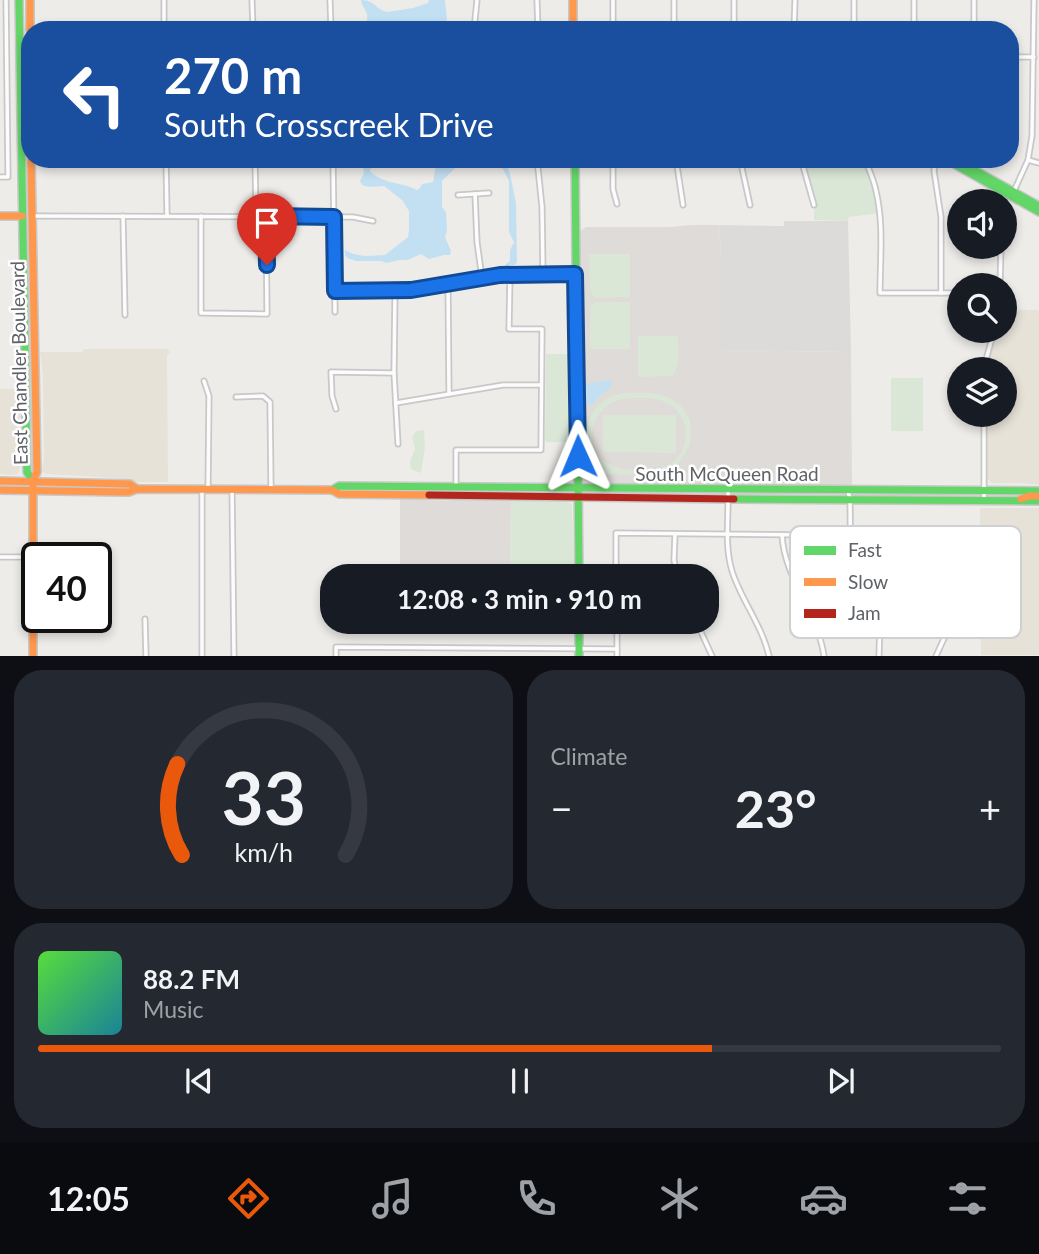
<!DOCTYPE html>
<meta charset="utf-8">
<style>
:root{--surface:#171b24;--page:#242831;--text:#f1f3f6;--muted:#9ea1a6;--line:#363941;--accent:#ea580c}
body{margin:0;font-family:Lato,sans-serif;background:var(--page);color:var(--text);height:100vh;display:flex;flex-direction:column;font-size:26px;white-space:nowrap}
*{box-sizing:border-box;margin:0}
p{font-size:23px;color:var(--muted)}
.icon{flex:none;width:38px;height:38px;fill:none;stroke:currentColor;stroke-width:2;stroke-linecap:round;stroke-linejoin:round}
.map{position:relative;height:656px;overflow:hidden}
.drawer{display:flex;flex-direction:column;gap:14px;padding:14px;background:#0d0f14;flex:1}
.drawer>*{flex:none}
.banner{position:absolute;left:21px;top:21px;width:998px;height:147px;border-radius:28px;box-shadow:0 4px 10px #0003;background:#1a4fa0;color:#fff;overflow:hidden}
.tools{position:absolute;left:947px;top:189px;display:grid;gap:14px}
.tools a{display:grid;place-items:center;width:70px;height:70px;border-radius:50%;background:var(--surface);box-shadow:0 4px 10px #0003;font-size:35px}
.speed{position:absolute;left:21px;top:542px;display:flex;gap:14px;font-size:35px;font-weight:700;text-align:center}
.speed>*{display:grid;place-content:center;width:91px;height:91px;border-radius:50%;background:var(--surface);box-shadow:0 4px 10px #0003;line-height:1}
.speed .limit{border:4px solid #111;border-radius:10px;background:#fff;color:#111}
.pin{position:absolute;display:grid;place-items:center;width:60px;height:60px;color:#fff;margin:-72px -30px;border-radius:50% 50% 50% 0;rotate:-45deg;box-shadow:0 0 7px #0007}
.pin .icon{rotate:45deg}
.me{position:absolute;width:77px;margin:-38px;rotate:359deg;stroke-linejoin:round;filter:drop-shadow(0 0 5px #0008)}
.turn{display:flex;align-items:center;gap:24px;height:147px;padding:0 28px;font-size:32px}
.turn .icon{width:91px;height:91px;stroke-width:2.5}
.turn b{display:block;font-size:49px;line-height:60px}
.big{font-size:52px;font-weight:700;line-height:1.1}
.drawer .tile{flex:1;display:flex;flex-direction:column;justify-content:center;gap:10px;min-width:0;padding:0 24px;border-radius:28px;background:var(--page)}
.drawer .dial{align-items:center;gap:0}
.dial svg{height:182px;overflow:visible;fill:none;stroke:var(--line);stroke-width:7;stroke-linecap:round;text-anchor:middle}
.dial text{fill:var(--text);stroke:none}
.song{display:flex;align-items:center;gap:21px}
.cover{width:84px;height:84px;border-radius:10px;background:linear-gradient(135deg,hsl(110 70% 55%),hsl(190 70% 35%))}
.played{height:7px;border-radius:4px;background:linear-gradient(90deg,var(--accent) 70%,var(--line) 70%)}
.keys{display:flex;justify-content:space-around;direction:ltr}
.heat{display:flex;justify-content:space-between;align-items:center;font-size:38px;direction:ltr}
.drawer .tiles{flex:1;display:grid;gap:14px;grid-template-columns:1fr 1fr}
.tile:last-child{grid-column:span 2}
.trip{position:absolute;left:320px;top:564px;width:399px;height:70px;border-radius:28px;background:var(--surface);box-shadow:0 4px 10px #0003;font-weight:700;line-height:70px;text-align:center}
.tab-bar{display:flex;height:112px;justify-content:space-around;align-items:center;background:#090b0e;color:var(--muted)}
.tab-bar .icon{width:49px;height:49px}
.tab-bar .active{color:var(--accent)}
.tab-bar b{font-size:32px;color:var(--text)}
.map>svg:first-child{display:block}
</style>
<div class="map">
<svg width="1039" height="656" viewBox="0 0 1039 656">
<rect width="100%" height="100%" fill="#eeece9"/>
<g fill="#e6e2d8">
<path d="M1005,310H1039V485L1023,483H992L987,478V415H1004V369H987L997,331H1004Z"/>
<path d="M84,349H167L170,352L167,356L168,482H132L114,478L46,474L43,472L42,468L44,459L43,375L40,352H82Z"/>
<path d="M0,389H21L20,468L18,474L13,475L0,474Z"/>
<path d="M980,508H1039V655H981Z"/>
</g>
<path fill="#dddbd9" d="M784,221H848L851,352L718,350L719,256L721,255L719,225L784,226Z"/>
<g fill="#dedbd8">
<path d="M692,225H719L721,256H719V274H720V280L719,281V301H720L719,350L851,352L852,488L668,486L588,483L583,480L580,231L586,227H671Z"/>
<path d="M465,498L511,500L510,576H400V499L447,501Z"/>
</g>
<g fill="#dae7d6" fill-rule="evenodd">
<path d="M801,159H865L876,189L880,213L849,217L848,221L814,220V205Z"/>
<path d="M589,254H630V297L595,298L590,292Z"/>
<path d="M595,302H630V349H590V307Z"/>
<path d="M638,336H678C678,349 681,366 672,376L638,377Z"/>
<path d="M546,354H569L571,437H567V442H546L545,439Z"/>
<rect x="891" y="378" width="32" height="53"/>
<path d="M623,393C636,393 654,391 667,397C700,411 697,450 672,469L686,470V475L587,474L588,469H606C575,445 583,401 623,393ZM623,399C636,398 653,396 665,402C692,414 693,454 666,466C657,470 648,470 639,470C630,470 621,470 613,466C579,451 589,406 623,399Z"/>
<path d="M603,415H676V453L603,452Z"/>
<path d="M424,430L425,447L421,473L411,469L410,461L415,449L412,437L416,431Z"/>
<path d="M511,500L565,501L572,504L574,576H510Z"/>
</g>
<g fill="#c3e0f2">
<path d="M361,0C375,0 375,9 387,12L413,8L428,3L429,0H445L447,19L443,30H365C366,25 369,17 366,12C364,7 362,6 361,0Z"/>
<path d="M362,159H374L370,171C384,185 400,181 417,190L420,188L422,184L433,182L437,159H505L510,174L516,203L517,262L515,265L505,268V265L510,261V250L514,242L509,232V181L503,169L490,161H483L472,166L469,164L456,167L442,181V207L446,212L447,231L445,237L451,251L450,255H444L429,259L421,254L408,260H399L387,263L381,261H356L347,258L345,255V250L353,254L365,256L385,255L408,237L409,231V211L402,200L384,186L369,187L362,185L360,181L364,173Z"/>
<path d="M609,380L613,383C608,392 598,395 593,405H587L586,384Z"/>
</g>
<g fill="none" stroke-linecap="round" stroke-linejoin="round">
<defs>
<g id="street">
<path d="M164,0V30"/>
<path d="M252,0L253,30"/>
<path d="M330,0L331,30"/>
<path d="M537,0L538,30"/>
<path d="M613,0V30"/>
<path d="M674,0V30"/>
<path d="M474,30L477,0"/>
<path d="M734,30V0"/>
<path d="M794,30L795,0"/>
<path d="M854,30V0"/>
<path d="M914,30V0"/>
<path d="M974,30V0"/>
<path d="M1010,57H1034"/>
<path d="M166,159L167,215"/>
<path d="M255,159L256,216"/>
<path d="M333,159L335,312"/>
<path d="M413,159L420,160"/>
<path d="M537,159L542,207L543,274"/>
<path d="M613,159V189L617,204"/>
<path d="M676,159L683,205"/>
<path d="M740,159L750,205"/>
<path d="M801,159L814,205"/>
<path d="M865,159C869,170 874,180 876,191C884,224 880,259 880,293H959"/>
<path d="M935,159L934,171L941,217V293"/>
<path d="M1028,160L1039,163"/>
<path d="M0,177H8L6,0"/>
<path d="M1014,191L1028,160L1032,136L1034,0"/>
<path d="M475,194L477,242L482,278"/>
<path d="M458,195L489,193"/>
<path d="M32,216L353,217L373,221"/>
<path d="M123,216L125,315"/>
<path d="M201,216V313L267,314L266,216"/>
<path d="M1004,223L1006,217"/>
<path d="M448,285L449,394"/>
<path d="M1000,285L1001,247"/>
<path d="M335,291L411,290L500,275L575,274"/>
<path d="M395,291L394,373L398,444"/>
<path d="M984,369L987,356L994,331"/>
<path d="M204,381L209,396L208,489"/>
<path d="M236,397L263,396L270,402L271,489"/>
<path d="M396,403L503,385H541"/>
<path d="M336,409L332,396L331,372L394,373"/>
<path d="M984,415V500"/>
<path d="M456,487V450H541L542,329H509L510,274"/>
<path d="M232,489L234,656"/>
<path d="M728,489C729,516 724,545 732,571C741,600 762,625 769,656"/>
<path d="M202,490V656"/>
<path d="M848,491L850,499L851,600"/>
<path d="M675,534L674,560L677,576"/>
<path d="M782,535C784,578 818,613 824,656"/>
<path d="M871,542L882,536L953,537V608L952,621L936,656"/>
<path d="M0,557H33"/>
<path d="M616,576V533L821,535L834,540"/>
<path d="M810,610C824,606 838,600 853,600C883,601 918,624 945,637"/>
<path d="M145,619L146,656"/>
<path d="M617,621V656"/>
<path d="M696,621L712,656"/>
<path d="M336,656V647L617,649"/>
<path d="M879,656L880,619L883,607L896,575L897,537"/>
</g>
<g id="fast">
<path d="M19,0L27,472L33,481"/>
<path d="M575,159L579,576"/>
<path d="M945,159L1039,212"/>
<path d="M955,159L1039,206"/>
<path d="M332,490L339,486L1039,491"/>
<path d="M734,499L1039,501"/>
<path d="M579,621V656"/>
</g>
<g id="slow">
<path d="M30,0V30"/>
<path d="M573,0V30"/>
<path d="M31,159L37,472L33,481V656"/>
<path d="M0,216H22"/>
<path d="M0,481L130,484L137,489"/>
<path d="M0,490L120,492H129L137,489L332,490L339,494L429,495"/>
<path d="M1021,499L1029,496H1039"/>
</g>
<path id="jam" d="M429,495L734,499"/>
</defs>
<use href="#street" stroke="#c8c8c8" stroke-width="7"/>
<use href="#fast" stroke="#c8c8c8" stroke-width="10"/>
<use href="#slow" stroke="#c8c8c8" stroke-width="10"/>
<use href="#jam" stroke="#c8c8c8" stroke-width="10"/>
<use href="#street" stroke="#fcfcfc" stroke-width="3.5"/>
<use href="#fast" stroke="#63d668" stroke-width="7"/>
<use href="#slow" stroke="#ff974d" stroke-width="7"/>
<use href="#jam" stroke="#b3261e" stroke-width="7"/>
</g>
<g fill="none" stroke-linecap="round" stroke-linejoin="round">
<defs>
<path id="route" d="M267,265L266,216L334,217L335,291L411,290L500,275L575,274L578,456"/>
</defs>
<use href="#route" stroke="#114b97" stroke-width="18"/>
<use href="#route" stroke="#1a73e8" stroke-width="12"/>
</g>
<g text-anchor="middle" stroke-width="5" stroke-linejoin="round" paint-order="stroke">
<g font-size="19" fill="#5f6266" stroke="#fff">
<text transform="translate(19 363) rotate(-91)" y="7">East Chandler Boulevard</text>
<text x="727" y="481">South McQueen Road</text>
</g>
</g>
<rect x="790" y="526" width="231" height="112" rx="10" fill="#fff" stroke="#cfd0d1" stroke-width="2"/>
<rect x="804" y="546" width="32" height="9" fill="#63d668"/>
<rect x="804" y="578" width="32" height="8" fill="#ff974d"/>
<rect x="804" y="609" width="32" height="9" fill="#b3261e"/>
<g font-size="19" fill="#5f6266">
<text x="848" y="557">Fast</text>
<text x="848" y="589">Slow</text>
<text x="848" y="620">Jam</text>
</g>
</svg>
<div class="tools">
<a><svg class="icon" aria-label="sound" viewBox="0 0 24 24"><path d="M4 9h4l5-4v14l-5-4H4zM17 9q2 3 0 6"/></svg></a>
<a><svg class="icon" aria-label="search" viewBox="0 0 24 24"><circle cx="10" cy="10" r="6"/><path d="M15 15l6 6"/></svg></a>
<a><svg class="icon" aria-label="layers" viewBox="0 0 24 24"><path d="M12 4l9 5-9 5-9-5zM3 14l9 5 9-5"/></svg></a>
</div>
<div class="speed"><div class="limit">40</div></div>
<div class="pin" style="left:267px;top:265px;background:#d93025"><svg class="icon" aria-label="arrive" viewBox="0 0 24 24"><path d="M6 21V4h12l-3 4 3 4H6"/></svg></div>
<svg class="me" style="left:578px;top:456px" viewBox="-20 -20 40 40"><path d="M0-17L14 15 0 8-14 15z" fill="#1a73e8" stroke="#fff" stroke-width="4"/></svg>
<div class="trip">12:08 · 3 min · 910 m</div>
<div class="banner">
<div class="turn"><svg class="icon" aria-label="left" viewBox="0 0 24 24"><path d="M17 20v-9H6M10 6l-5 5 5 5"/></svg><div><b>270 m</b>South Crosscreek Drive</div></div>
</div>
</div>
<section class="drawer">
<div class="tiles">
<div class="tile dial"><svg viewBox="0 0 100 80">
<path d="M14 69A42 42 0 1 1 86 69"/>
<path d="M14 69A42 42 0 0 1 12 29" stroke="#ea580c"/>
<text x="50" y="56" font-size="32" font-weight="700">33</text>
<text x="50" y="72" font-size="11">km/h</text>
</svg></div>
<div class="tile"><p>Climate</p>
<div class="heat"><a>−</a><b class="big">23°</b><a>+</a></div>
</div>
<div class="tile">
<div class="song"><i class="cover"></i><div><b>88.2 FM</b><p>Music</p></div></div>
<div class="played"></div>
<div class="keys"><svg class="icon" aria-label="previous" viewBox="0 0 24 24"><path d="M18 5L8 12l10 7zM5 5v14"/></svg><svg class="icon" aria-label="pause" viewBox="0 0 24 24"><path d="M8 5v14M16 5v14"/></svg><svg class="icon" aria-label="next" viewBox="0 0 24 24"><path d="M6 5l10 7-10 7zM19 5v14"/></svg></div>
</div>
</div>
</section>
<nav class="tab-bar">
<b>12:05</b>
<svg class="icon active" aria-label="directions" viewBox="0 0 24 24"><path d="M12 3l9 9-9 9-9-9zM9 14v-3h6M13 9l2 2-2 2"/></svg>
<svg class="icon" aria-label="music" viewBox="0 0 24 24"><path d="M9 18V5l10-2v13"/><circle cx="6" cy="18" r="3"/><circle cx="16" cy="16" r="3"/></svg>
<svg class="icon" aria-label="phone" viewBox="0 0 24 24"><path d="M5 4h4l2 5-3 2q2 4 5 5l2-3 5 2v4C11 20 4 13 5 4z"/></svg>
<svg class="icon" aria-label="climate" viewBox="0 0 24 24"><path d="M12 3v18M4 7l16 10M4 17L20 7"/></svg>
<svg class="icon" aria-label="car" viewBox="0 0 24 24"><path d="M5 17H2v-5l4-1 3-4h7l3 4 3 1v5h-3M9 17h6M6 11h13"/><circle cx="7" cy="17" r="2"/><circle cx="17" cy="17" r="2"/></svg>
<svg class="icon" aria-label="filters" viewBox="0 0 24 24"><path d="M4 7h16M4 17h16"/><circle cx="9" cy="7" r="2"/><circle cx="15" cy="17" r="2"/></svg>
</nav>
